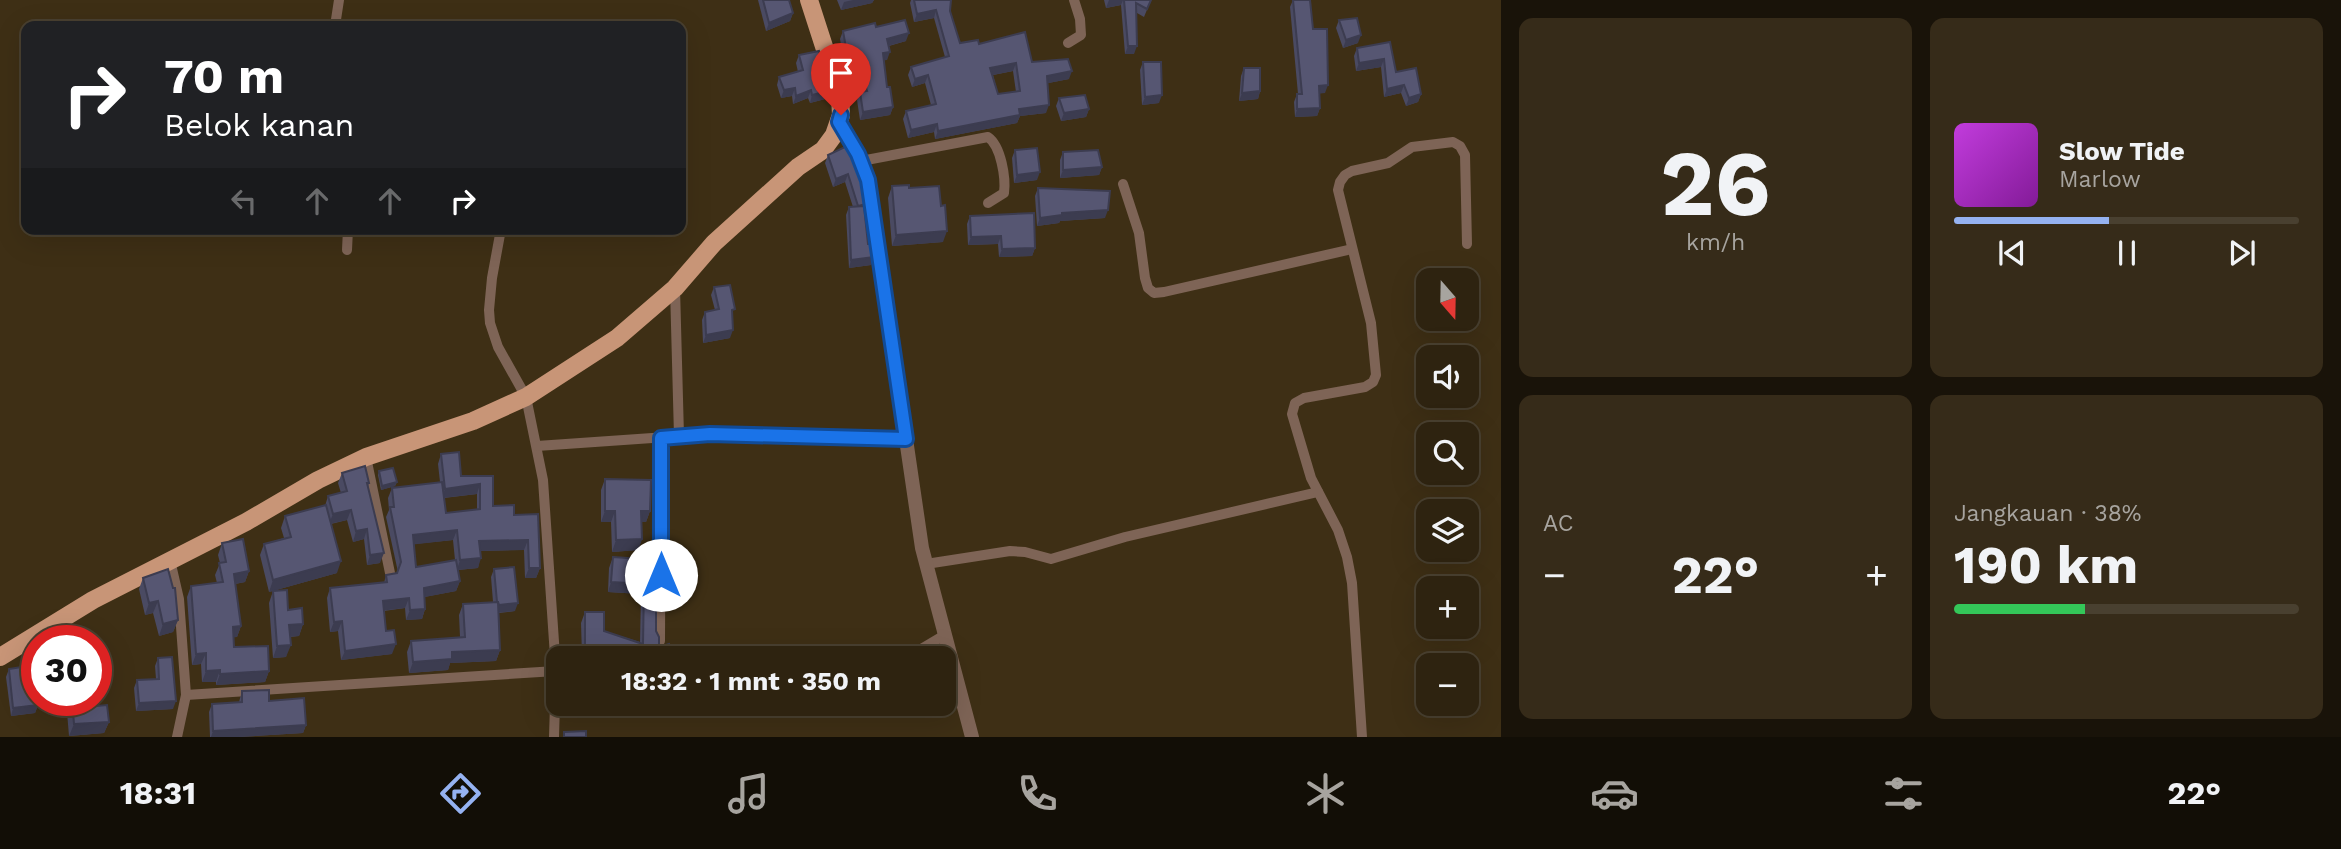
<!DOCTYPE html>
<html lang="id">
<meta charset="utf-8">
<style>
:root{--surface:#2e2310;--page:#362b19;--text:#f1f3f6;--muted:#a7a49f;--line:#494030;--accent:#95b2f1}
body{margin:0;font-family:"Work Sans",sans-serif;background:var(--page);color:var(--text);height:100vh;display:flex;flex-direction:column;font-size:26px;white-space:nowrap}
*{box-sizing:border-box;margin:0}
p{font-size:23px;color:var(--muted)}
.icon{flex:none;width:38px;height:38px;fill:none;stroke:currentColor;stroke-width:2;stroke-linecap:round;stroke-linejoin:round}
.map{position:relative;flex:1;overflow:hidden}
.side{display:flex;flex-direction:column;gap:18px;padding:18px;background:#191309;width:840px}
.side>*{flex:none}
.top-card{position:absolute;left:21px;top:21px;width:665px;height:214px;border-radius:14px;box-shadow:0 7px 28px #0002,0 0 0 2px var(--line);background:#202124;color:#fff;overflow:hidden}
.needle{width:46px;rotate:160deg}
.tools{position:absolute;left:1416px;top:268px;display:grid;gap:14px}
.tools a{display:grid;place-items:center;width:63px;height:63px;border-radius:14px;background:var(--surface);box-shadow:0 7px 28px #0002,0 0 0 2px var(--line);font-size:35px}
.speed{position:absolute;left:21px;top:625px;display:flex;gap:14px;font-size:35px;font-weight:700;text-align:center}
.speed>*{display:grid;place-content:center;width:91px;height:91px;border-radius:50%;background:var(--surface);box-shadow:0 7px 28px #0002,0 0 0 2px var(--line);line-height:1}
.speed .limit{border:10px solid #d22;background:#fff;color:#111}
.pin{position:absolute;display:grid;place-items:center;width:60px;height:60px;color:#fff;margin:-72px -30px;border-radius:50% 50% 50% 0;rotate:-45deg;box-shadow:0 0 7px #0007}
.pin .icon{rotate:45deg}
.me{position:absolute;width:77px;margin:-38px;rotate:0deg;stroke-linejoin:round;filter:drop-shadow(0 0 5px #0008)}
.turn{display:flex;align-items:center;gap:24px;height:147px;padding:0 28px;font-size:32px}
.turn .icon{width:91px;height:91px;stroke-width:2.5}
.turn b{display:block;font-size:49px;line-height:60px}
.lanes{display:flex;align-items:center;height:66px;padding:0 28px;background:#0003;justify-content:center;gap:35px;direction:ltr}
.lanes .off{opacity:.35}
.big{font-size:52px;font-weight:700;line-height:1.1}
.side .widget{flex:1;display:flex;flex-direction:column;justify-content:center;gap:10px;min-width:0;padding:0 24px;border-radius:14px;background:var(--page)}
.side .dial{align-items:center;gap:0}
.dial b{font-size:91px;line-height:1}
.song{display:flex;align-items:center;gap:21px}
.cover{width:84px;height:84px;border-radius:10px;background:linear-gradient(135deg,hsl(290 70% 55%),hsl(290 70% 35%))}
.played{height:7px;border-radius:4px;background:linear-gradient(90deg,var(--accent) 45%,var(--line) 45%)}
.keys{display:flex;justify-content:space-around;direction:ltr}
.heat{display:flex;justify-content:space-between;align-items:center;font-size:38px;direction:ltr}
.charge{height:10px;border-radius:5px;background:linear-gradient(90deg,#34c759 38%,var(--line) 0)}
.side .tiles{flex:1;display:grid;gap:18px;grid-template-columns:repeat(2,1fr)}
.trip{position:absolute;left:546px;top:646px;width:410px;height:70px;border-radius:14px;background:var(--surface);box-shadow:0 7px 28px #0002,0 0 0 2px var(--line);font-weight:700;line-height:70px;text-align:center}
.menu{display:flex;height:112px;justify-content:space-around;align-items:center;background:#120e06;color:var(--muted)}
.menu .icon{width:49px;height:49px}
.menu .active{color:var(--accent)}
.menu b{font-size:32px;color:var(--text)}
main{display:flex;flex:1;min-height:0}
.map>svg:first-child{display:block}
</style>
<main>
<div class="map">
<svg width="1501" height="737" viewBox="0 0 1501 737">
<rect width="100%" height="100%" fill="#3e2f15"/>
<g fill="none" stroke-linecap="round" stroke-linejoin="round">
<g stroke="#7e6456" stroke-width="10">
<path d="M335,26L339,0"/>
<path d="M1068,43L1081,35L1080,19L1074,0"/>
<path d="M861,161L988,137C1001,146 1006,178 1004,193L988,203"/>
<path d="M1123,184L1139,233L1145,278L1148,288L1154,293L1164,292L1352,249"/>
<path d="M501,229L492,278L489,310L490,323L498,347L526,397L543,480L556,671L554,737"/>
<path d="M347,250L348,229"/>
<path d="M675,288L679,436"/>
<path d="M537,446L710,434L906,439"/>
<path d="M366,457L390,573"/>
<path d="M170,560L179,599L186,695L177,737"/>
<path d="M926,564L1010,551L1025,552L1051,559L1125,537L1318,492"/>
<path d="M660,641L661,438"/>
<path d="M906,658L943,636"/>
<path d="M186,695L556,671"/>
<path d="M1362,737L1352,583L1347,557L1338,530L1311,478L1292,414L1295,403L1304,398L1365,387L1373,382L1376,375L1371,323L1338,190L1340,182L1345,175L1352,171L1388,163L1412,147L1453,142L1460,146L1465,155L1467,244"/>
</g>
<path stroke="#7e6456" stroke-width="14" d="M840,122L858,154L868,180L922,548L972,737"/>
<path stroke="#c89577" stroke-width="18" d="M0,657L93,600L246,522L318,480L366,457L473,421L526,397L617,338L675,288L714,243L798,167L823,150L834,135L841,115L840,96L809,0"/>
</g>
<g fill="#4a4a62" fill-rule="evenodd">
<path d="M758,0H789L793,13L790,21L766,31Z"/>
<path d="M837,0H874L872,3L841,10Z"/>
<path d="M911,0H951L950,11L960,43L979,44L1032,62L1069,79L1048,83L1046,113L1020,116L1017,123L935,139L934,132L908,138L903,119L906,111L931,105L925,83L912,87L908,75L911,67L945,57L934,18L914,22L910,3ZM1013,71L1016,92L998,94L993,75Z"/>
<path d="M1104,0H1151L1144,17L1137,13L1134,54H1125L1121,5L1106,8Z"/>
<path d="M1293,0L1313,29L1325,93H1319L1320,108L1317,116L1295,117L1294,102L1297,94H1298L1290,7Z"/>
<path d="M1339,20L1358,43L1343,48L1336,28Z"/>
<path d="M843,31L906,41L889,46L887,60H884L887,87L893,107L890,115L860,120L857,100L860,92L862,91L857,75L852,76L846,55L843,56L840,39Z"/>
<path d="M1390,42L1396,72L1421,94L1418,102L1406,106L1401,93L1384,97L1381,67L1356,71L1354,56L1357,48Z"/>
<path d="M799,55L829,98L810,103L808,98L793,104L792,96L781,98L777,85L779,77L798,72L796,63Z"/>
<path d="M1143,62L1159,103L1142,105L1140,70Z"/>
<path d="M1244,68L1260,91L1258,99L1239,101L1241,76Z"/>
<path d="M1059,98L1089,109L1086,117L1061,121L1056,106Z"/>
<path d="M849,145L866,204L865,208L871,265L849,268L846,215L849,207H853L845,182L833,187L825,163L828,155Z"/>
<path d="M1015,150L1037,180L1014,183L1012,158Z"/>
<path d="M1063,152L1102,167L1099,175L1060,178V160Z"/>
<path d="M892,186L909,188L943,242L892,246L888,198Z"/>
<path d="M1038,188L1105,218L1060,221L1059,223L1037,226L1035,196Z"/>
<path d="M970,216L1035,248L1032,256L999,257L998,244L968,245L967,224Z"/>
<path d="M714,287L730,338L703,343L702,320L705,312L715,310L711,295Z"/>
<path d="M441,454L461,476H493V506L514,515L538,514L540,568L536,578H525L524,550L481,551L478,568L458,570L460,581L456,591L424,597L425,609L422,619L406,620L405,608L384,611L386,631L392,654L341,660L338,631L330,632L327,598L330,588L384,583L386,575L397,573L398,572L386,517L389,510L388,498L392,488L440,482L438,464ZM477,494V510L446,513L444,498ZM453,540L455,560L416,567L414,544Z"/>
<path d="M379,471L397,482L395,486L381,490L378,475Z"/>
<path d="M342,473L369,483L368,487L380,563L367,565L364,539L353,542L347,520L331,524L337,573L269,592L260,555L264,544L284,538L281,528L285,516L325,506L328,496L341,493L338,483Z"/>
<path d="M605,479L650,511L646,522H642V539L638,550L612,552L611,522H601V490Z"/>
<path d="M222,543L249,571L245,582L235,584L241,626L237,637H234V647L269,671L265,682L216,685V682H202L201,664L192,665L187,597L191,586L217,583L215,575L220,563L218,555Z"/>
<path d="M613,557L656,560V631L659,647L670,658H614V656H582L581,623L585,612L604,631L640,642L641,594L608,592L609,568Z"/>
<path d="M494,569L515,611L499,613L500,650L496,661L450,663L448,670L409,673L407,652L411,641L460,637L459,615L463,604L493,602L491,577Z"/>
<path d="M143,578L178,620L173,632L159,636L153,613L145,615L139,589Z"/>
<path d="M273,591L288,610L303,624L299,636L290,637L286,657L273,658L269,603Z"/>
<path d="M158,658L173,709L136,711L134,688L137,680L156,679L155,666Z"/>
<path d="M9,669L31,689L38,705L35,713L11,716L6,677Z"/>
<path d="M242,691L269,701L306,725L303,733L238,737H210L209,712L212,704L239,702Z"/>
<path d="M66,700H86V707L109,722L104,733L69,736Z"/>
</g>
<g fill="#3c3c50">
<path d="M853,0H874L872,3L841,10L844,2Z"/>
<path d="M1109,0H1123L1121,5L1106,8Z"/>
<path d="M936,10L934,18L914,22L917,14Z"/>
<path d="M793,13L790,21L766,31L769,23Z"/>
<path d="M909,33L906,41L884,47L887,39Z"/>
<path d="M1361,35L1358,43L1343,48L1346,40Z"/>
<path d="M1128,46H1137L1134,54H1125Z"/>
<path d="M849,47L846,55L843,56L846,48Z"/>
<path d="M890,52L887,60L880,61L883,53Z"/>
<path d="M1384,59L1381,67L1356,71L1359,63Z"/>
<path d="M1016,63L1013,71L988,76L990,68Z"/>
<path d="M860,67L857,75L852,76L855,68Z"/>
<path d="M1072,71L1069,79L1044,84L1047,76Z"/>
<path d="M928,75L925,83L912,87L915,79Z"/>
<path d="M1328,85L1325,93L1316,94L1319,86Z"/>
<path d="M1404,85L1401,93L1384,97L1387,89Z"/>
<path d="M795,88L792,96L781,98L784,90Z"/>
<path d="M811,90L808,98L793,104L796,96Z"/>
<path d="M832,90L829,98L810,103L812,95Z"/>
<path d="M1260,91L1258,99L1239,101L1242,93Z"/>
<path d="M1421,94L1418,102L1406,106L1409,98Z"/>
<path d="M1162,95L1159,103L1142,105L1145,97Z"/>
<path d="M1049,105L1046,113L1020,116L1017,123L935,139L938,131L1019,109Z"/>
<path d="M893,107L890,115L860,120L863,112Z"/>
<path d="M1320,108L1317,116L1295,117L1297,109Z"/>
<path d="M1089,109L1086,117L1061,121L1064,113Z"/>
<path d="M937,124L934,132L908,138L911,130Z"/>
<path d="M1102,167L1099,175L1060,178L1063,170Z"/>
<path d="M1040,172L1037,180L1014,183L1017,175Z"/>
<path d="M848,174L845,182L833,187L836,179Z"/>
<path d="M1108,210L1105,218L1060,221L1059,223L1037,226L1040,218L1062,213Z"/>
<path d="M947,231L943,242L892,246L896,235Z"/>
<path d="M1001,236L998,244L968,245L971,237Z"/>
<path d="M1035,248L1032,256L999,257L1002,249Z"/>
<path d="M874,257L871,265L849,268L851,260Z"/>
<path d="M733,330L730,338L703,343L706,335Z"/>
<path d="M397,482L395,486L381,490L382,486Z"/>
<path d="M480,484L477,494L442,498L445,489Z"/>
<path d="M351,510L347,520L329,524L333,514Z"/>
<path d="M605,511H615L611,522H601Z"/>
<path d="M641,511H650L646,522H637Z"/>
<path d="M367,529L364,539L353,542L356,531Z"/>
<path d="M457,530L453,540L409,545L413,535Z"/>
<path d="M642,539L638,550L612,552L616,540Z"/>
<path d="M528,540L524,550L476,551L479,541Z"/>
<path d="M384,553L380,563L367,565L370,555Z"/>
<path d="M481,558L478,568L457,570L460,560Z"/>
<path d="M341,561L337,573L269,592L273,580Z"/>
<path d="M529,568H540L536,578H525Z"/>
<path d="M249,571L245,582L230,585L234,574Z"/>
<path d="M460,581L456,591L420,598L424,588Z"/>
<path d="M611,582L644,584L641,594L608,592Z"/>
<path d="M409,598L405,608L379,611L383,601Z"/>
<path d="M158,601L153,613L145,615L149,603Z"/>
<path d="M518,603L515,611L494,613L497,605Z"/>
<path d="M425,609L422,619L406,620L410,610Z"/>
<path d="M178,620L173,632L159,636L163,624Z"/>
<path d="M342,621L338,631L330,632L334,622Z"/>
<path d="M303,624L299,636L285,637L289,625Z"/>
<path d="M241,626L237,637L229,638L233,627Z"/>
<path d="M396,644L392,654L341,660L345,651Z"/>
<path d="M291,645L286,657L273,658L277,646Z"/>
<path d="M585,646H617L614,656H582Z"/>
<path d="M500,650L496,661L450,663L448,670L409,673L413,662L452,652Z"/>
<path d="M206,653L201,664L192,665L196,654Z"/>
<path d="M220,670L216,682H202L206,671Z"/>
<path d="M269,671L265,682L216,685L220,674Z"/>
<path d="M176,701L173,709L136,711L139,703Z"/>
<path d="M38,705L35,713L11,716L13,708Z"/>
<path d="M109,722L104,733L69,736L74,724Z"/>
<path d="M306,725L303,733L238,737H211L213,731Z"/>
</g>
<g fill="#565672" stroke="#3c3c50" stroke-width="2" fill-rule="evenodd">
<path d="M763,0H789L793,13L769,23Z"/>
<path d="M914,0H951L950,11L960,43L978,40L979,44L1025,32L1032,62L1068,59L1072,71L1047,76L1049,105L1019,109L1020,115L938,131L937,124L911,130L906,111L936,104L928,75L915,79L911,67L949,56L936,10L917,14ZM1016,63L1020,91L998,94L990,68Z"/>
<path d="M1124,0H1151L1147,9L1136,3L1137,46H1128Z"/>
<path d="M1293,0H1310L1313,29H1327L1328,85L1319,86L1320,108L1297,109V94H1302Z"/>
<path d="M1357,18L1361,35L1346,40L1339,20Z"/>
<path d="M905,20L909,33L887,39L890,52L883,53L887,87H890L893,107L863,112L860,92L867,91L860,67L855,68L849,47L846,48L843,31L875,23L876,27Z"/>
<path d="M1390,42L1396,72L1416,68L1421,94L1409,98L1404,85L1387,89L1384,59L1359,63L1357,48Z"/>
<path d="M819,51L832,90L812,95L811,90L796,96L795,88L784,90L779,77L803,70L799,55Z"/>
<path d="M1143,62H1161L1162,95L1145,97Z"/>
<path d="M1244,68H1260V91L1242,93Z"/>
<path d="M1085,95L1089,109L1064,113L1059,98Z"/>
<path d="M849,145L862,174L866,204L858,206L848,174L836,179L828,155Z"/>
<path d="M1037,148L1040,172L1017,175L1015,150Z"/>
<path d="M1098,150L1102,167L1063,170V152Z"/>
<path d="M909,185V188L939,186L941,206L945,205L947,231L896,235L892,186Z"/>
<path d="M1038,188L1110,191L1108,210L1062,213V215L1040,218Z"/>
<path d="M864,206L868,244H872L874,257L851,260L849,207Z"/>
<path d="M1034,213L1035,248L1002,249L1001,236L971,237L970,216Z"/>
<path d="M730,285L735,309L732,310L733,330L706,335L705,312L719,309L714,287Z"/>
<path d="M459,452L461,476H493V506L514,505V515L538,514L540,568H529L528,540L479,541L481,558L460,560L457,530L413,535L416,567L456,560L460,581L424,588L425,609L410,610L409,598L383,601L386,631L394,630L396,644L345,651L342,621L334,622L330,588L387,582L386,575L397,573L401,562L390,507H394L392,488L442,482L446,513L480,509V484L445,489L441,454Z"/>
<path d="M365,466L369,483H367L384,553L370,555L367,529L356,531L351,510L333,514L328,496L347,491L342,473Z"/>
<path d="M393,468L397,482L382,486L379,471Z"/>
<path d="M605,479L651,480L650,511H641L642,539L616,540L615,511H605Z"/>
<path d="M326,505L341,561L273,580L264,544L291,537L285,516Z"/>
<path d="M243,539L249,571L234,574L241,626L233,627L234,647L268,646L269,671L220,674V670L206,671V653L196,654L191,586L223,582L219,563L226,562L222,543Z"/>
<path d="M613,557L656,560V631L659,637V647L669,644L670,658H617V646H585V612H604V631L643,644L644,584L611,582Z"/>
<path d="M514,567L518,603L499,605L498,602H497L494,569Z"/>
<path d="M168,569L173,588H175L178,620L163,624L158,601L149,603L143,578Z"/>
<path d="M287,590L288,610L302,608L303,624L289,625L291,645L277,646L273,591Z"/>
<path d="M498,602L500,650L452,652V659L413,662L411,641L465,637L463,604Z"/>
<path d="M172,657L176,701L139,703L137,680L159,679L158,658Z"/>
<path d="M28,666L31,689H36L38,705L13,708L9,669Z"/>
<path d="M269,690V701L304,698L306,725L213,731L212,704L242,702V691Z"/>
<path d="M72,700H86V707L107,705L109,722L74,724Z"/>
<path d="M586,731V737H564V732Z"/>
</g>
<g fill="none" stroke-linecap="round" stroke-linejoin="round">
<defs>
<path id="route" d="M661,575V438L710,434L906,439L868,180L858,154L839,122L841,115"/>
</defs>
<use href="#route" stroke="#114b97" stroke-width="18"/>
<use href="#route" stroke="#1a73e8" stroke-width="12"/>
</g>
</svg>
<div class="tools">
<a><svg class="needle" viewBox="-14 -14 28 28"><path d="M0-13l5 13h-10z" fill="#e53935"/><path d="M0 13l5-13h-10z" fill="#a7a49f"/></svg></a>
<a><svg class="icon" aria-label="sound" viewBox="0 0 24 24"><path d="M4 9h4l5-4v14l-5-4H4zM17 9q2 3 0 6"/></svg></a>
<a><svg class="icon" aria-label="search" viewBox="0 0 24 24"><circle cx="10" cy="10" r="6"/><path d="M15 15l6 6"/></svg></a>
<a><svg class="icon" aria-label="layers" viewBox="0 0 24 24"><path d="M12 4l9 5-9 5-9-5zM3 14l9 5 9-5"/></svg></a>
<a>+</a>
<a>−</a>
</div>
<div class="speed"><div class="limit">30</div></div>
<div class="pin" style="left:841px;top:115px;background:#d93025"><svg class="icon" aria-label="arrive" viewBox="0 0 24 24"><path d="M6 21V4h12l-3 4 3 4H6"/></svg></div>
<svg class="me" style="left:661px;top:575px" viewBox="-20 -20 40 40"><circle r="19" fill="#fff"/><path d="M0-13L10 11 0 6-10 11z" fill="#1a73e8"/></svg>
<div class="trip">18:32 · 1 mnt · 350 m</div>
<div class="top-card">
<div class="turn"><svg class="icon" aria-label="right" viewBox="0 0 24 24"><path d="M7 20v-9h11M14 6l5 5-5 5"/></svg><div><b>70 m</b>Belok kanan</div></div>
<div class="lanes"><svg class="icon off" aria-label="left" viewBox="0 0 24 24"><path d="M17 20v-9H6M10 6l-5 5 5 5"/></svg><svg class="icon off" aria-label="ahead" viewBox="0 0 24 24"><path d="M12 20V5M6 11l6-6 6 6"/></svg><svg class="icon off" aria-label="ahead" viewBox="0 0 24 24"><path d="M12 20V5M6 11l6-6 6 6"/></svg><svg class="icon" aria-label="right" viewBox="0 0 24 24"><path d="M7 20v-9h11M14 6l5 5-5 5"/></svg></div>
</div>
</div>
<section class="side">
<div class="tiles">
<div class="widget dial"><b>26</b><p>km/h</p></div>
<div class="widget">
<div class="song"><i class="cover"></i><div><b>Slow Tide</b><p>Marlow</p></div></div>
<div class="played"></div>
<div class="keys"><svg class="icon" aria-label="previous" viewBox="0 0 24 24"><path d="M18 5L8 12l10 7zM5 5v14"/></svg><svg class="icon" aria-label="pause" viewBox="0 0 24 24"><path d="M8 5v14M16 5v14"/></svg><svg class="icon" aria-label="next" viewBox="0 0 24 24"><path d="M6 5l10 7-10 7zM19 5v14"/></svg></div>
</div>
<div class="widget"><p>AC</p>
<div class="heat"><a>−</a><b class="big">22°</b><a>+</a></div>
</div>
<div class="widget"><p>Jangkauan · 38%</p><b class="big">190 km</b><div class="charge"></div></div>
</div>
</section>
</main>
<nav class="menu">
<b>18:31</b>
<svg class="icon active" aria-label="directions" viewBox="0 0 24 24"><path d="M12 3l9 9-9 9-9-9zM9 14v-3h6M13 9l2 2-2 2"/></svg>
<svg class="icon" aria-label="music" viewBox="0 0 24 24"><path d="M9 18V5l10-2v13"/><circle cx="6" cy="18" r="3"/><circle cx="16" cy="16" r="3"/></svg>
<svg class="icon" aria-label="phone" viewBox="0 0 24 24"><path d="M5 4h4l2 5-3 2q2 4 5 5l2-3 5 2v4C11 20 4 13 5 4z"/></svg>
<svg class="icon" aria-label="climate" viewBox="0 0 24 24"><path d="M12 3v18M4 7l16 10M4 17L20 7"/></svg>
<svg class="icon" aria-label="car" viewBox="0 0 24 24"><path d="M5 17H2v-5l4-1 3-4h7l3 4 3 1v5h-3M9 17h6M6 11h13"/><circle cx="7" cy="17" r="2"/><circle cx="17" cy="17" r="2"/></svg>
<svg class="icon" aria-label="filters" viewBox="0 0 24 24"><path d="M4 7h16M4 17h16"/><circle cx="9" cy="7" r="2"/><circle cx="15" cy="17" r="2"/></svg>
<b>22°</b>
</nav>
